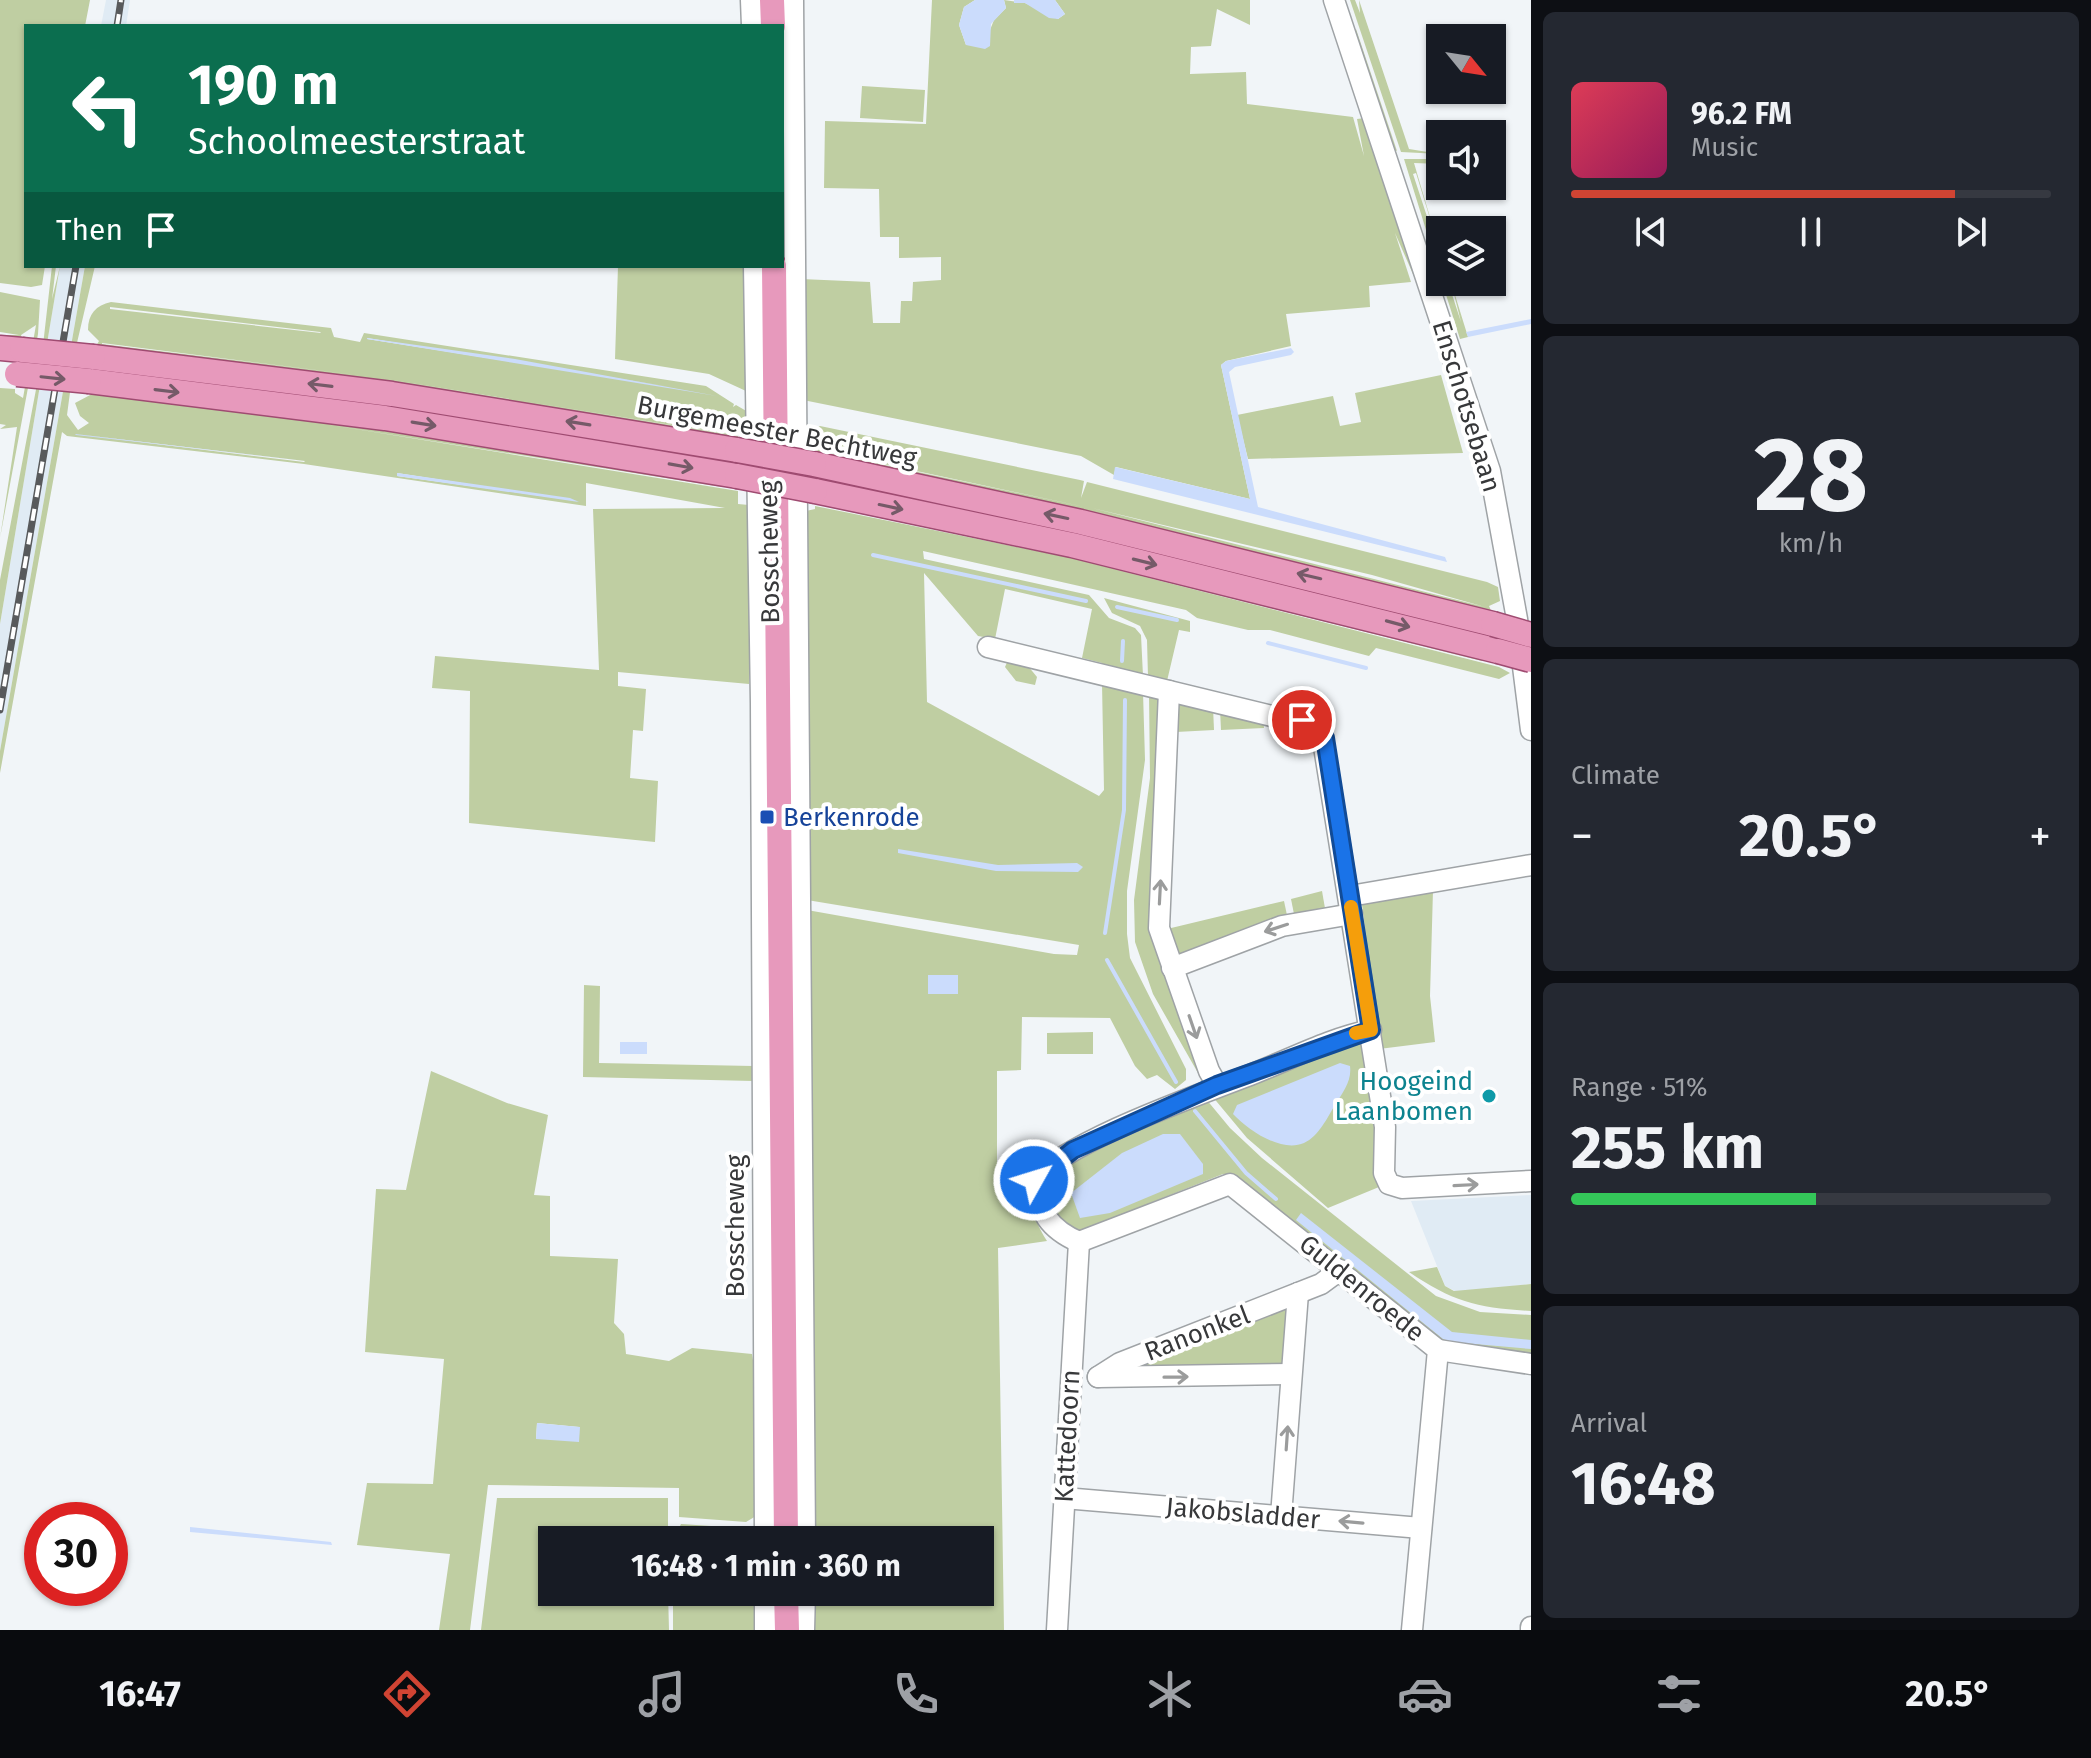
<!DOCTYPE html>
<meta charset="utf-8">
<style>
:root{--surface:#171b24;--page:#242831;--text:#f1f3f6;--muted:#9ea1a6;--line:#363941;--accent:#d04433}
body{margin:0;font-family:"Fira Sans",sans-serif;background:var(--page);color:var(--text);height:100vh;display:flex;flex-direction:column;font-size:30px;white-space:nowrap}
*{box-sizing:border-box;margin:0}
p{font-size:26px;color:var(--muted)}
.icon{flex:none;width:44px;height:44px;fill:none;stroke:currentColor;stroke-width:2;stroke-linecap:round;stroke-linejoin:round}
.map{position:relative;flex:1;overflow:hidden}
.panel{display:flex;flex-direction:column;gap:12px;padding:12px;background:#0d0f14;width:560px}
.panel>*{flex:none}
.hud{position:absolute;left:24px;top:24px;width:760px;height:244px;border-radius:0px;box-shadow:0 2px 6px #0004;background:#0b6e4f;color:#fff;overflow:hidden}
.needle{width:52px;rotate:120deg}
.tools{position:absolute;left:1426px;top:24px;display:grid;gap:16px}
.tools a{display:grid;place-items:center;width:80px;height:80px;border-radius:0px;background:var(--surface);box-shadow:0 2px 6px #0004;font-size:40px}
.speed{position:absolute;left:24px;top:1502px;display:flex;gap:16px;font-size:40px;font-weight:700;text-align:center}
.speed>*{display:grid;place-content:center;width:104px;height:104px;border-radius:50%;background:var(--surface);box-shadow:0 2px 6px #0004;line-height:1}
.speed .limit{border:12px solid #d22;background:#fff;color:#111}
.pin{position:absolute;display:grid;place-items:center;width:68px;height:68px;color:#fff;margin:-34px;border:4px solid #fff;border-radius:50%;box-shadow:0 2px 8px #0007}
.me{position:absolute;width:88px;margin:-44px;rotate:51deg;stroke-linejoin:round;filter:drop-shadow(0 0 6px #0008)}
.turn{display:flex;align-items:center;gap:28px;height:168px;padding:0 32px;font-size:36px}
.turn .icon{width:104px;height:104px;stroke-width:2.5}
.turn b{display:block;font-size:56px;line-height:68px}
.then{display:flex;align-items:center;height:76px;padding:0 32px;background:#0003;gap:16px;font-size:30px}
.big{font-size:60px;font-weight:700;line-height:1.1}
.panel .card{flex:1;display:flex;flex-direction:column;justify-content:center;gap:12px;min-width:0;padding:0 28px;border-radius:12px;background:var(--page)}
.panel .dial{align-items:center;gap:0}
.dial b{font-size:104px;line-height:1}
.song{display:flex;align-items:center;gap:24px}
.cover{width:96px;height:96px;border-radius:12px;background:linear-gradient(135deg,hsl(350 70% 55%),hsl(330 70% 35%))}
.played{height:8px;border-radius:4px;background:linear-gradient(90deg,var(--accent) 80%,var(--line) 80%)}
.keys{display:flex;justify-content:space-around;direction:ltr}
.heat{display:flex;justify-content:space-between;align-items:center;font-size:44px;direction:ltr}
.charge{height:12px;border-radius:6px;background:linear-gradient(90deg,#34c759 51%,var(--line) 0)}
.trip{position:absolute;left:538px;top:1526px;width:456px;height:80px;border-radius:0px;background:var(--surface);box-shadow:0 2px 6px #0004;font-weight:700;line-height:80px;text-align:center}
.tabs{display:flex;height:128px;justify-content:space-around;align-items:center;background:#090b0e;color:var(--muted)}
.tabs .icon{width:56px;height:56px}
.tabs .current{color:var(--accent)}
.tabs b{font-size:36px;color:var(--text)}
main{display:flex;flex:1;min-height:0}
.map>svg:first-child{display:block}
</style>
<main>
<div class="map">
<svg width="1531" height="1630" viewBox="0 0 1531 1630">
<rect width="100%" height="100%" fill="#f1f5f8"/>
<g fill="#e0ebf4">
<path d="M106,0H130L126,26H101Z"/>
<path d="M60,266H85L0,751V624Z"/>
<path d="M1531,1195V1284L1457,1292L1445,1286L1411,1201Z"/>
</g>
<g fill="#bfcea2" fill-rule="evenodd">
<path d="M0,0H90L85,26H26V266H45L42,285L31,287L0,283Z"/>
<path d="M932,0H975L964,7L959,25L966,45L988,35L994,20L1006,8L1004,0L1025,3L1058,19L1065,14L1055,0H1250V25L1217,9L1211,46L1191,47L1190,74L1246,72L1247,104L1353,117L1364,156L1357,119L1365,118L1416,281L1395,233L1411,282L1369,286L1370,307L1286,314L1291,346L1226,361L1221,365L1250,499L1116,467L1114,475L1081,456L803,400L801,279L870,282L873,323H900L901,301H912L913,282L941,280V257L899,258V237H880L879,189L824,188L825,121L926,124Z"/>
<path d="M1350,0H1355L1360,13L1359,0L1409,149L1440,154L1401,152Z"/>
<path d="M1356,29L1397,151L1390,148L1352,33Z"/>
<path d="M862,86L925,90L923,122L860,118Z"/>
<path d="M1404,159H1440V164L1414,163L1440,251L1416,173L1413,174L1440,256V275Z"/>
<path d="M52,266H56L52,299L60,266L0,624V580L41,363Z"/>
<path d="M85,266H95L76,347L67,415L78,430L89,423L80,416L75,403L92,394L103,395L104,391L256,409L723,481L722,487L318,423L738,491V504L749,505V684L618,672V686L646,689L643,731L633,730L630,778L658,781L655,842L469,823L470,691L432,688L435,656L599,670L593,509L725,508L586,483V506L304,464L67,436L62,432L0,773V751ZM75,434L305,461L304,462ZM397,473L579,501L397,476Z"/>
<path d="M618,266H744L746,391L709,374L615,359Z"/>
<path d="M1442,282H1448L1461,322L1451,282L1468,337L1460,339Z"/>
<path d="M0,292L40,300L38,334L0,538L17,427L0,429L6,425L0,424V388L15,389V393L23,398L36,325L21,335L23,343L0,340V335H19L0,332Z"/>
<path d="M111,302L331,328L334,337L360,342L364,333L706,386L734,404L733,407L736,405L748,412V432L734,435L367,376L738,436V440L95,348L99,341L88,330C88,314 96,305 111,302ZM110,307L320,332L321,333L110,309ZM367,338L677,388L367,339ZM102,343L364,376L102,344Z"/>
<path d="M1441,375L1463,453L1248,459L1237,415L1333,396L1340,426L1361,422L1355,393Z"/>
<path d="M820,426L1080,480L1084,481L1081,498L1087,482L1487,582L1498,587L1500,601L1489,606L1492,613L815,455V446L806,439L810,431ZM823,451L1090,508L823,452ZM1092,508L1372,575L1485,607Z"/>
<path d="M830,501L935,522L1483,655L1482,661L1078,560L1499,667L1510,673L1499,679L1376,648L1369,656L1270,630H1248L1197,618L1186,610L923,551L924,559L1089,595L1109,618L1135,628L1141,635L1143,676L1102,667V663L1082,658L1092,609L1005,589L995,639L978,636L924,573L927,702L1099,796L1104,790L1102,683L1143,692L1145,760L1127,891V934L1130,958L1186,1069V1080L1175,1089L1157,1075L1147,1079L1135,1066L1110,1018L1022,1017L1021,1070L997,1071V1177C1035,1190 1027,1211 1047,1241L998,1248L1004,1630H810V1592H980V1540H810L807,910L1054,954L1077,955L1079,945L807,900L806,511L815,509V506L1076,559L828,507Z"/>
<path d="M1104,598L1190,621V632L1179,630L1167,681L1148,677L1147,640L1140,626L1112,613Z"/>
<path d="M1008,660L1028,666L1037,677L1035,685L1016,681L1005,667Z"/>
<path d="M1149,693L1162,697L1155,930L1206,1075L1202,1080L1153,994L1135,942L1134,900L1150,778Z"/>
<path d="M1177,702L1213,707L1214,730L1176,732Z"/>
<path d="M1220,709L1263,718L1264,728L1221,730Z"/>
<path d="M1433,890L1430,996L1435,1042L1379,1049L1362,904Z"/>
<path d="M1322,891L1326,914L1295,919L1291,899Z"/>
<path d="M1284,901L1288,920L1177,958L1167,929Z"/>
<path d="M584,985L600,986L599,1063L753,1066V1081L583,1077Z"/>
<path d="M1093,1032V1054H1047V1033Z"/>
<path d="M1356,1039L1363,1041L1377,1143L1375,1177L1379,1187L1328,1208L1247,1138L1212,1096Z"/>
<path d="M431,1071L507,1103L548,1115L534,1195L550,1196V1256L618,1259L614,1323L624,1334L626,1354L669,1361L692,1348L752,1354L754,1366L755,1264L757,1540H673L681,1524L756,1529V1516L746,1522L679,1517V1488L488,1485L470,1630H439L450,1554L357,1545L367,1483L433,1484L444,1359L365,1352L376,1189L406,1190ZM537,1423L579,1427H580L536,1439Z"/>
<path d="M1206,1099L1230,1128L1262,1158L1436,1296L1480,1312L1531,1315V1356L1452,1349L1234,1177L1223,1174L1082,1230H1067L1054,1222L1043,1183L1067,1161Z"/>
<path d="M1437,1267L1445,1286L1454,1291L1531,1284V1311C1478,1308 1453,1302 1409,1272Z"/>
<path d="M1286,1307L1291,1312L1290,1355L1282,1368L1141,1374L1135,1363Z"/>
<path d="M497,1498H668V1540H552V1592H668L669,1630H481Z"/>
<rect x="673" y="1592" width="85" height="38"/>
</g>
<g fill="#cbdcfc">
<path d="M975,0H1004L1006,8L991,24L990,46L985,49L966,45L959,25L964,7Z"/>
<path d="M1014,0H1055L1065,14L1058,19L1049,18L1025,3H1014Z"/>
<path d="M1531,319V324L1468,337L1466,332Z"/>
<path d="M367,338L515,359L717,396L367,339Z"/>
<path d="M1291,348L1294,352L1291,355L1235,367L1229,372L1258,507L1445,557L1447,562L1113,479L1115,467L1250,499L1221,365L1226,361Z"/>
<path d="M75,434L305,461L76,435Z"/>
<path d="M397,473L570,498L579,502L397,476Z"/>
<path d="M898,849L998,865L1077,863L1083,867L1078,872L996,871L898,853Z"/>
<rect x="928" y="975" width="30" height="19"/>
<rect x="620" y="1042" width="27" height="12"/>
<path d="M1340,1063L1350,1066C1352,1081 1343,1092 1335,1105C1327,1118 1319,1136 1304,1143C1281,1153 1248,1130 1233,1114L1237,1105Z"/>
<path d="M1163,1134H1180L1203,1164V1174L1110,1213L1080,1218L1071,1193L1122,1153Z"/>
<path d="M1301,1213L1452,1332L1531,1340V1349L1452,1342L1443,1339L1296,1220Z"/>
<path d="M537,1423L580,1427L579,1442L536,1439Z"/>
<path d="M190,1527L331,1542L332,1545L190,1532Z"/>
</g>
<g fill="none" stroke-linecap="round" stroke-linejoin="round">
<g stroke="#cbdcfc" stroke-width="4">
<path d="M873,555L1086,601"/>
<path d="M1117,607L1177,620"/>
<path d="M1268,643L1366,668"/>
<path d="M1122,661L1123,641"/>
<path d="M1105,933L1124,810L1125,700"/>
<path d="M1107,960L1176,1082"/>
<path d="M1195,1111L1246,1173L1276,1199"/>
</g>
<defs>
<g id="minor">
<path d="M751,0L752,26"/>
<path d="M793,0L805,1540"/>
<path d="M1334,0L1490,471L1517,619L1531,730"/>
<path d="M754,266L761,703L765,1540"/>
<path d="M988,647L1321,728L1385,1127L1384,1173L1389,1184L1402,1188L1531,1181"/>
<path d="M1169,691L1159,928L1209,1071L1217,1085"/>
<path d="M1350,896L1531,865"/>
<path d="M1172,968L1282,926L1352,914"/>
<path d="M1079,1242L1230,1184L1438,1350L1412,1630"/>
<path d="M1079,1242C1049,1229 1039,1212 1034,1180C1068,1140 1202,1094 1255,1073C1293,1058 1331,1038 1371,1030"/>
<path d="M1438,1350L1531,1364"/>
<path d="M1098,1377L1120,1363L1321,1284L1340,1270"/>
<path d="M1098,1377L1291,1374"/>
<path d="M1064,1498L1421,1528"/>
<path d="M1281,1516L1298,1293"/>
<path d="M765,1592V1630"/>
<path d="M804,1630L805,1592"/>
<path d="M1057,1630L1079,1242"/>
<path d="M1531,1630V1627"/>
</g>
<g id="major">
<path d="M772,0L773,26"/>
<path d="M774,266L786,1540"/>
<path d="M0,348L22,350"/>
<path d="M93,357L392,394L737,450"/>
<path d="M89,381L385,418L737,476"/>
<path d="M814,464L1081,522L1493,624"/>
<path d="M815,491L1072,545L1498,651"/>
<path d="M786,1592L787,1630"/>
</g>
</defs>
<use href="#minor" stroke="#9fa3a6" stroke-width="23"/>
<use href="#major" stroke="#9f4b71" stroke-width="27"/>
<use href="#minor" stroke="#fff" stroke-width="20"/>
<use href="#major" stroke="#e799bc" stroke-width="24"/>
<defs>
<g id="rail">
<path d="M117,26L121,0"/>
<path d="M0,710L76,266"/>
</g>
</defs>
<use href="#rail" stroke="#585a5c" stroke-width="7"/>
<use href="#rail" stroke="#fff" stroke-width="4" stroke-dasharray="12" stroke-linecap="butt"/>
<defs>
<g id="major-bridge">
<path d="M22,350L93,357"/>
<path d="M17,374L89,381"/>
<path d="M737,450L814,464"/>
<path d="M737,476L815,491"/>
<path d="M1493,624L1531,635"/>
<path d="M1498,651L1531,660"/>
</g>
</defs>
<use href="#major-bridge" stroke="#9f4b71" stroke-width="27" stroke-linecap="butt"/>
<use href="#major-bridge" stroke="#e799bc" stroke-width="24"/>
</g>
<defs><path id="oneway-shaft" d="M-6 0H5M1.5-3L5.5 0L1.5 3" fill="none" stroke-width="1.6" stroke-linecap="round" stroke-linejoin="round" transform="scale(2)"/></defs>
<g stroke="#755a68">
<use href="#oneway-shaft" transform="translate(53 378) rotate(6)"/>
<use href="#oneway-shaft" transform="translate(320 385) rotate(-173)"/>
<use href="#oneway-shaft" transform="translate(167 391) rotate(7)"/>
<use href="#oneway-shaft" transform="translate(578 423) rotate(-171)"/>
<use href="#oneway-shaft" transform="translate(424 424) rotate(9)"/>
<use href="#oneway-shaft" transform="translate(681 466) rotate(10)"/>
<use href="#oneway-shaft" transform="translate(891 507) rotate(12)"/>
<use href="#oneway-shaft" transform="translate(1056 516) rotate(-168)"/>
<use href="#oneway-shaft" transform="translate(1145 562) rotate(14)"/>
<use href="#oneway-shaft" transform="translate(1309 576) rotate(-167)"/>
<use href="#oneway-shaft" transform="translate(1398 624) rotate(15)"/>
</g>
<g stroke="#9b9c9c">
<use href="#oneway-shaft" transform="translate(1160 892) rotate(-87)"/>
<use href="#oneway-shaft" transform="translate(1276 928) rotate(162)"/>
<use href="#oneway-shaft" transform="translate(1193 1027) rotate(71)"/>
<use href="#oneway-shaft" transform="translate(1466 1185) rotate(-3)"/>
<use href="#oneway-shaft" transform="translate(1176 1377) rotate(-1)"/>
<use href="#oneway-shaft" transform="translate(1287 1438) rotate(-86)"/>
<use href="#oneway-shaft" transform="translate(1351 1522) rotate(-175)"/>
</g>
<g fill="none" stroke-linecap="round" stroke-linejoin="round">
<defs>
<path id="route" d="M1034,1180L1073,1150L1217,1085L1371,1030L1325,738L1321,728L1302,720"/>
</defs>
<use href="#route" stroke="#114b97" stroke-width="20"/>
<use href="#route" stroke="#1a73e8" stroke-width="14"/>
<path stroke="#f59e0b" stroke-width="14" d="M1351,907L1371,1030L1356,1033"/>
</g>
<rect fill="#1a4fb4" stroke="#fff" stroke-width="3" x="759" y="809" width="16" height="16" rx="4"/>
<circle fill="#0f9aa8" stroke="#fff" stroke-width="3" cx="1489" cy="1096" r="8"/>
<g text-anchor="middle" stroke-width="8" stroke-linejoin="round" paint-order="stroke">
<g font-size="26" fill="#37383a" stroke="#fff">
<text transform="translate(1467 406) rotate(73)" y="9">Enschotsebaan</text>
<text transform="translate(777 431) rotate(11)" y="9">Burgemeester Bechtweg</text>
<text transform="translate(769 552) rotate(-91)" y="9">Bosscheweg</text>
<text transform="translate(735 1226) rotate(-90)" y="9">Bosscheweg</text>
<text transform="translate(1362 1288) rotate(39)" y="9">Guldenroede</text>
<text transform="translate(1197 1333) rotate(-21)" y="9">Ranonkel</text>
<text transform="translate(1067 1436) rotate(-87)" y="9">Kattedoorn</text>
<text transform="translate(1243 1513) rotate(5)" y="9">Jakobsladder</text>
</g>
<g font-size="26" fill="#164399" stroke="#fff" text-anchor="start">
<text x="783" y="826">Berkenrode</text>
</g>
<g font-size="26" fill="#0d838f" stroke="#fff" text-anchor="end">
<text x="1473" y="1090">Hoogeind<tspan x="1473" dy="30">Laanbomen</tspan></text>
</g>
</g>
</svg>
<div class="tools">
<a><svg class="needle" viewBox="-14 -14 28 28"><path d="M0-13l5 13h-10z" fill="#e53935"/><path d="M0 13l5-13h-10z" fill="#9ea1a6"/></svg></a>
<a><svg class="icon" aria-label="sound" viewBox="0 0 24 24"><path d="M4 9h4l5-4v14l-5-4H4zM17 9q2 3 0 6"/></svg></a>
<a><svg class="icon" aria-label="layers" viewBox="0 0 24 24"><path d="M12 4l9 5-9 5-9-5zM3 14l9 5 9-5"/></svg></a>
</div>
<div class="speed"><div class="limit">30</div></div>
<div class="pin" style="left:1302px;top:720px;background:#d93025"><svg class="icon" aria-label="arrive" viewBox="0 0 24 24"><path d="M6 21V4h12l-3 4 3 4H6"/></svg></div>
<svg class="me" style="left:1034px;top:1180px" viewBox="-20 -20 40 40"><circle r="17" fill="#1a73e8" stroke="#fff" stroke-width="3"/><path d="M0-11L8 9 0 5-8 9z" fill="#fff"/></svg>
<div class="trip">16:48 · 1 min · 360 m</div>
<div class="hud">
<div class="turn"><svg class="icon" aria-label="left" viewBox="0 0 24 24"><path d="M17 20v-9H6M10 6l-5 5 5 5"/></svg><div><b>190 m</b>Schoolmeesterstraat</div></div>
<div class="then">Then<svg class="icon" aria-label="arrive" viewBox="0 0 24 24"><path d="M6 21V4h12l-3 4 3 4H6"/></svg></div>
</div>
</div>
<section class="panel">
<div class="card">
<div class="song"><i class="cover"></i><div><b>96.2 FM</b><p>Music</p></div></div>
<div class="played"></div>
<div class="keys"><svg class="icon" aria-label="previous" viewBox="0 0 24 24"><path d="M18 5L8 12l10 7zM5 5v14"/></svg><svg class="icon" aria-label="pause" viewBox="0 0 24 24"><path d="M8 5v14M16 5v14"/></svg><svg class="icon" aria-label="next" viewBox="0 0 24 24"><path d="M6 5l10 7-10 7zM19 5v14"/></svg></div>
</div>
<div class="card dial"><b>28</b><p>km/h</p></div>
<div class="card"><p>Climate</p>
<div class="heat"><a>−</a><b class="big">20.5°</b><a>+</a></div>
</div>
<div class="card"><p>Range · 51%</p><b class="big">255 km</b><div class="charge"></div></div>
<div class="card"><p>Arrival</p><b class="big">16:48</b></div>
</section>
</main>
<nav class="tabs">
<b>16:47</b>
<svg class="icon current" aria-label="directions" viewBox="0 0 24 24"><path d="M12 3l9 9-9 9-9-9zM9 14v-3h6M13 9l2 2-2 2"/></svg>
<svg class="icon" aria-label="music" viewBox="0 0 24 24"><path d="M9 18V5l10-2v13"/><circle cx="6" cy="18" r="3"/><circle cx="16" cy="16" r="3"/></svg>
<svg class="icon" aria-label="phone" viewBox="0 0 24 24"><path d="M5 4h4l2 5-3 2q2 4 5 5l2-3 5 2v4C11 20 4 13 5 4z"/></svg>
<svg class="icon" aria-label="climate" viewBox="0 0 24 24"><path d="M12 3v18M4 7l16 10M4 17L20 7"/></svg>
<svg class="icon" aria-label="car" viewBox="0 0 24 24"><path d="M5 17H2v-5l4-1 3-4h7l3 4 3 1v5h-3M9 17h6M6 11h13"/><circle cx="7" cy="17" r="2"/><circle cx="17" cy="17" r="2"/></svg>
<svg class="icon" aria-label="filters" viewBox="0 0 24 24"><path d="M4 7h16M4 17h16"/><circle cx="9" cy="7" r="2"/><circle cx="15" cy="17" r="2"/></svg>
<b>20.5°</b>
</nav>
